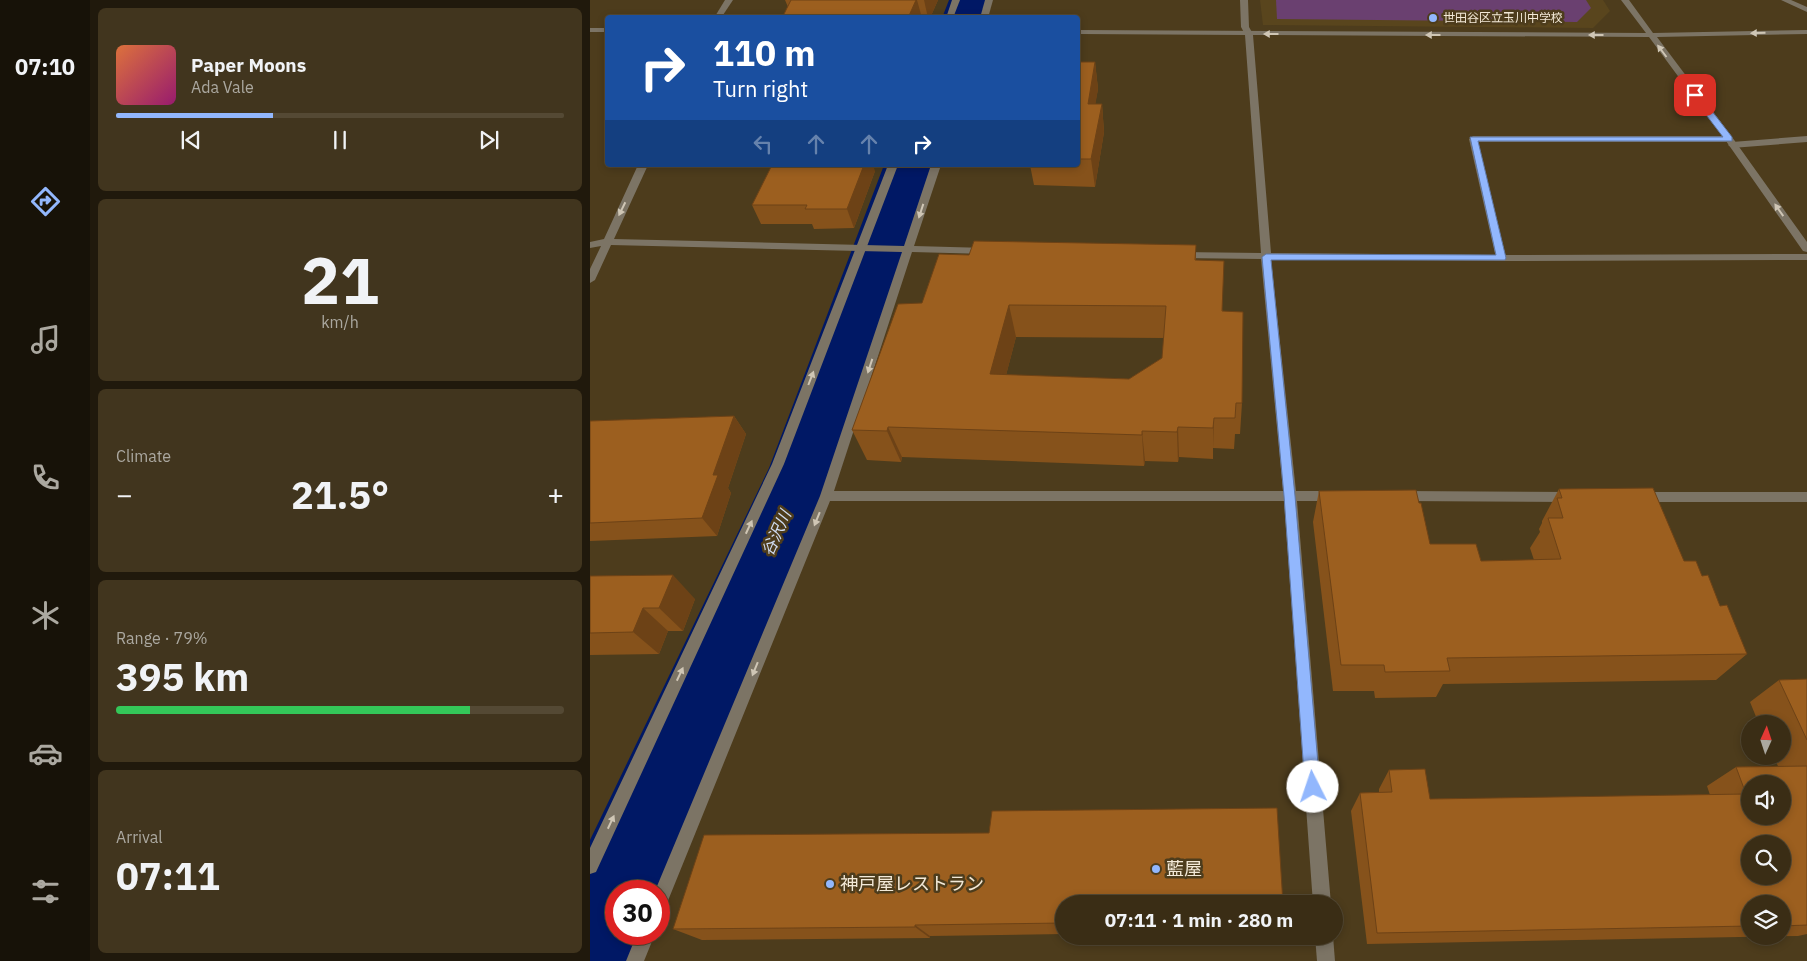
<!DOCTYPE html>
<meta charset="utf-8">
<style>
:root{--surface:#3a2d15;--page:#41351e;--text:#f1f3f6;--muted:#aba8a0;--line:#544934;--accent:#92b7fd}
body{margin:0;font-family:"IBM Plex Sans","Noto Sans JP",sans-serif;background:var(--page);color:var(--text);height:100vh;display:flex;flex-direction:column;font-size:19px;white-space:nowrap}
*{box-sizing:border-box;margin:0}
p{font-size:16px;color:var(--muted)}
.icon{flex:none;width:28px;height:28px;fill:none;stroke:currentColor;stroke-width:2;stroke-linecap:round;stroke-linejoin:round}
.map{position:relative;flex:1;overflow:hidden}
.sheet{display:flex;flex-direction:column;gap:8px;padding:8px;background:#20190c;width:500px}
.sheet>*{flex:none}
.banner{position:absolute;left:15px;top:15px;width:475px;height:152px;border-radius:5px;box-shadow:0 2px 8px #0003,0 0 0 1px var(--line);background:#1a4fa0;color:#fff;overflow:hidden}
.needle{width:32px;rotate:3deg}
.buttons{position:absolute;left:1151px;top:715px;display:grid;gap:10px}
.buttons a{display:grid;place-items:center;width:50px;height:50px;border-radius:50%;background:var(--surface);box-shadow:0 2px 8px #0003,0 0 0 1px var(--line);font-size:25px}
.speed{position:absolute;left:15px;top:880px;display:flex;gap:10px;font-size:25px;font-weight:700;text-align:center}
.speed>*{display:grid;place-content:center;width:65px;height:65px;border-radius:50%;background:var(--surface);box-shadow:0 2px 8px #0003,0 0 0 1px var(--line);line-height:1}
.speed .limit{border:8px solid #d22;background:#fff;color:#111}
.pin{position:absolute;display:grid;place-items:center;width:42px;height:42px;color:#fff;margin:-21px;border-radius:10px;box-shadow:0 2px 8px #0006}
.me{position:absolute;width:55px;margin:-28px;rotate:356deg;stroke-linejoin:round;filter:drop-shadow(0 0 4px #0008)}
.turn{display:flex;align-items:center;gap:18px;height:105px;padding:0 25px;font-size:22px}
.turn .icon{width:65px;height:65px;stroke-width:2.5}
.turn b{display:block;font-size:35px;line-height:42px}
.lanes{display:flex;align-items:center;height:48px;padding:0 25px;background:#0003;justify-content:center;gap:25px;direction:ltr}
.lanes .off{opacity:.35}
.big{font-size:38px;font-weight:700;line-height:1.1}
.sheet .tile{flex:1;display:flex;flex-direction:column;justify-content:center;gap:8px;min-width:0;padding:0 18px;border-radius:8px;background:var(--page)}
.sheet .dial{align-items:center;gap:0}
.dial b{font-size:65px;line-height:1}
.song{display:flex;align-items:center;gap:15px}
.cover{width:60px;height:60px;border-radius:8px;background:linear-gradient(135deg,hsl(20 70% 55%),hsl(320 70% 35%))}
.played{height:5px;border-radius:2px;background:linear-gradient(90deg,var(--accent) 35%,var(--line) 35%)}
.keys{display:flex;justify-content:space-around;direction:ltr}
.heat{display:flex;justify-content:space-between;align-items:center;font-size:28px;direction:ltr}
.charge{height:8px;border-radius:4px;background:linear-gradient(90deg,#34c759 79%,var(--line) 0)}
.trip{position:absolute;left:465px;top:895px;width:288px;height:50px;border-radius:25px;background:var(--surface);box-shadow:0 2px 8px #0003,0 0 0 1px var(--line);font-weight:700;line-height:50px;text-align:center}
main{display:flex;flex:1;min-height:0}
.tabs{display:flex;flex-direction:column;width:90px;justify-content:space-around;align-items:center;background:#171208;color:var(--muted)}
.tabs .icon{width:35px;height:35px}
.tabs .selected{color:var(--accent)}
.tabs b{font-size:22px;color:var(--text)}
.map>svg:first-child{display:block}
</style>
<main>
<nav class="tabs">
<b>07:10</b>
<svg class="icon selected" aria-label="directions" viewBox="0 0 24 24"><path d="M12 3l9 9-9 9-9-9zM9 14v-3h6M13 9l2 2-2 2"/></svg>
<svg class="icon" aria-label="music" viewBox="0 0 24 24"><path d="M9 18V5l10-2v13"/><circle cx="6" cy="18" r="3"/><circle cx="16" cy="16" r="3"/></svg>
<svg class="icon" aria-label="phone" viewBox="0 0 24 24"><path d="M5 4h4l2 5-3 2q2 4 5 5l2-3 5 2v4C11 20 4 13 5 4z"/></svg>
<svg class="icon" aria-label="climate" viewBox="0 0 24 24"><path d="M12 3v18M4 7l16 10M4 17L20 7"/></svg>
<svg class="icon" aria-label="car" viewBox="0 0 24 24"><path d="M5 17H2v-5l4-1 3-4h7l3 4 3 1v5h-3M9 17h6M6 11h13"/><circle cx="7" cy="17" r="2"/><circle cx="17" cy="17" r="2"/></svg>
<svg class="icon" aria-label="filters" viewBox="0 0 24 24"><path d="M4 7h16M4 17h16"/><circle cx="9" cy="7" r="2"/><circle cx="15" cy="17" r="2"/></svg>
</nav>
<section class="sheet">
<div class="tile">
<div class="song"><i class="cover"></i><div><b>Paper Moons</b><p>Ada Vale</p></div></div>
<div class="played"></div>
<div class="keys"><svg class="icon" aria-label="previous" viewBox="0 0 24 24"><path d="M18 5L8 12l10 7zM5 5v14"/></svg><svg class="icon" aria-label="pause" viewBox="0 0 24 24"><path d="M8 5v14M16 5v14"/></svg><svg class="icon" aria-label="next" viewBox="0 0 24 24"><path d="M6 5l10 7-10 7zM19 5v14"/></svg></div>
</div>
<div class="tile dial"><b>21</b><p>km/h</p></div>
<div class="tile"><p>Climate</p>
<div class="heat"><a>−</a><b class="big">21.5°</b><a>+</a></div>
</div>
<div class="tile"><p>Range · 79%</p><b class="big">395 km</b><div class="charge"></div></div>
<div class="tile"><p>Arrival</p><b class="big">07:11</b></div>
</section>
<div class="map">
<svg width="1217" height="961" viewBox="0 0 1217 961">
<rect width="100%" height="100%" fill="#4d3c1c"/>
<path fill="#59451d" d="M670,0H1013L1020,11L1003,28L673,25Z"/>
<path fill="#6a4070" d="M686,0H996L1001,8L987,22L687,19Z"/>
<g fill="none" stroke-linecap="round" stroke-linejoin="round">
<g fill="#001865" fill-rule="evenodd">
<path d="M359,0H401L396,18H352Z"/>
<path d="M294,165H348L251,468L69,915V891H26V934H61L50,961H0V840L179,468Z"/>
</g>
<g fill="#7c7465" fill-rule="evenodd">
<path d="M362,0H370L363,18H356Z"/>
<path d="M650,0H658L659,27L663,34L662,36H656L651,27Z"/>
<path d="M883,136H1139L1143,139L1139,142H888L916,258L911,261L906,258L879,139Z"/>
<path d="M1217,136V142L1142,148L1138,145L1142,142Z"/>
<path d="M298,165H308L194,464L6,872L0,874V848L182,464Z"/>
</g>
<g fill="#7c7465" fill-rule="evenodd">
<path d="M135,0H143L131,18H124Z"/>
<path d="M395,0H403L398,18H390Z"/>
<path d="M1031,0H1039L1063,33L1217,30V34L1067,37L1142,137L1217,242V252L1213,251L1136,141L1059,37L663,35L681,253L911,255L1217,254V260L911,261L681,259L706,491H744L748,492L750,496L748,500L744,501H707L741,904H723L694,501H240L75,908L69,910V891H65L230,496L312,252L21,245L5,280L0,283V269L11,246L0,248V242L14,239L48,165H58L24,239L314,246L341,165H351L324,246L397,248L402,251L397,254L322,252L244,491H693L671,259L589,258L584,255L589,252L671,253L655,35L488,34V30L1056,33Z"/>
<rect x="0" y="28" width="18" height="4"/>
<path d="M811,491L981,492L985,493L987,497L985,501L981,502L811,501L807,500L805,496L807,492Z"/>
<path d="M1051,492H1217V502H1051L1047,501L1045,497L1047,493Z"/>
<path d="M47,934H65L54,961H36Z"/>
<path d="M725,936H743L745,961H727Z"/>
</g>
<path fill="#7c7465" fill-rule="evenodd" d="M1191,0H1201L1217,7V12Z"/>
</g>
<g fill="#86521b" fill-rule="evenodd">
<path d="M195,0H348L340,18H192L198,7Z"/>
<path d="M488,62H505L508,89L505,104H512L514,132L505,187L444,185L440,165H488Z"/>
<path d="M285,171L264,228L224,229L222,224H171L162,205Z"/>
<path d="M606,245V260L633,311L652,403L650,434H645L644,449L623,448V459L589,457L588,462L555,461L554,466L312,457L311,462L277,460L262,430L332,303L379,255ZM426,337L574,338L572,358L539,379L416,375Z"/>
<path d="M144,416L156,434L138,488L141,493L127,536L0,541V421Z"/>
<path d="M969,489L1094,561L1112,576L1130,606L1157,654L1126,680L853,684L846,697L785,698L784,691H743L723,522L729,491L829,503L840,544L891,561L944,560L940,548L950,532L949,529L952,523V521Z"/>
<path d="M0,576L105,599L93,631H78L69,654L0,655Z"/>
<path d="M1217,679V934L1208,936L777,944L761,811L770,793L789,792V789L799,770L840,799L1120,795L1117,786L1146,767L1188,766L1183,756H1192V724H1169L1160,702L1189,680ZM1160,904H1192V936H1160Z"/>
<path d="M474,904V934L340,936V938L112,940L83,929Z"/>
</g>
<g fill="#6d4216">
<path d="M326,0H327L332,18H318Z"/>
<path d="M334,0H348L340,18H338Z"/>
<path d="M505,62L508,89L501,131L498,104Z"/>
<path d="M512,104L514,132L505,187L501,159Z"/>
<path d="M274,165H283L285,171L264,228L257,209Z"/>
<path d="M419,305L426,337L408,406L400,374Z"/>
<path d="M144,416L156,434L138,488L141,493L127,536L112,518L123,475Z"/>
<path d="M624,418L623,448V459V428Z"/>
<path d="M298,427L312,457L311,462L297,431Z"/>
<path d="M588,427L589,457L588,462L587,432Z"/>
<path d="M552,431L555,461L554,466L552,435Z"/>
<path d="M83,575L105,599L93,631L69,608Z"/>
<path d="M53,608L78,631L69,654L43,632Z"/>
<path d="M325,925L340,936V938L325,927Z"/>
</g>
<g fill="#9c5f1f" stroke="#6d4216" fill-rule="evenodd">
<path d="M201,0H326L318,18H192Z"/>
<path d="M488,62H505L498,104H512L501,159H488Z"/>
<path d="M182,165H274L257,209H215L217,205H162Z"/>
<path d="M384,241L606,245L605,260L634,261L632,311L653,312L652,403H646L645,418H624L623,428L588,427L587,432L552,431V435L298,427L297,431L262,430L308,304L332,303L349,254L379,255ZM419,305L576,306L572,358L539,379L400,374Z"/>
<path d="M144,416L123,475H128L112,518L0,523V421Z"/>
<path d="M1063,488L1094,561H1106L1112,576L1118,575L1130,606L1137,605L1157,654L857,658L860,671L795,672L794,665H751L729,491L826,490L829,503H831L840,544H886L891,561L971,559L958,518H973L967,498H972L969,489Z"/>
<path d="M83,575L69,608H53L43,632L0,633V576Z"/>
<path d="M1217,679V740L1189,680Z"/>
<path d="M1217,766V925L1192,926V904H1160V926L787,933L770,793L802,792L799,770L835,769L840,799L1156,794L1146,767ZM1160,784H1192V816H1160ZM1160,844H1192V876H1160Z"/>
<path d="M687,808L693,904H474V923L325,925V927L83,929L114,835L399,833L402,811Z"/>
</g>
<defs><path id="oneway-solid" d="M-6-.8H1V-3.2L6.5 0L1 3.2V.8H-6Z" transform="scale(1.25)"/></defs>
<g fill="#cfc6b5">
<use href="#oneway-solid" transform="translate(1168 33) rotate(179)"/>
<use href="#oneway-solid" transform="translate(681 34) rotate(-180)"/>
<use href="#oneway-solid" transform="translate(843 35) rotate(-180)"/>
<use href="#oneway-solid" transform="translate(1006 35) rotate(-180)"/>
<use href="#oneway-solid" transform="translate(1072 51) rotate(-127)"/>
<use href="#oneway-solid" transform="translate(32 209) rotate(116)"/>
<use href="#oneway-solid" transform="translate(1189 210) rotate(-125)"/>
<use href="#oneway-solid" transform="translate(331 211) rotate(108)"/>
<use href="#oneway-solid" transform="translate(280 366) rotate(108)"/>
<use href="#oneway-solid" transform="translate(221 378) rotate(-69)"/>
<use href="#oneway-solid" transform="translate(227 519) rotate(112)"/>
<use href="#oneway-solid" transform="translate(159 527) rotate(-65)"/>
<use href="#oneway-solid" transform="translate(165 669) rotate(112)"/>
<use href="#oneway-solid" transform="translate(90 674) rotate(-65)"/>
<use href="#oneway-solid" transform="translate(21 822) rotate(-65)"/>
</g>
<path fill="#92b7fd" stroke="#5f77a4" d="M1105,92L1108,93L1142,137V141H888L916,258L915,260H681L705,496L730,787L728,792L723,794L718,792L715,787L694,496L672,257L676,254L906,255L880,137H1133L1101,95Z"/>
<g fill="#92b7fd" stroke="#4d3c1c" stroke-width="2">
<circle cx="843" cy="18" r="5"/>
<circle cx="566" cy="869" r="5"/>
<circle cx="240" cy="884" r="5"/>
</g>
<g text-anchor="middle" stroke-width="5" stroke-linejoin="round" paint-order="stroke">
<g font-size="12" fill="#f3e9d7" stroke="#4d3c1c" text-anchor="start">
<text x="853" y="22">世田谷区立玉川中学校</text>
</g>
<g font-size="16" font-style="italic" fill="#d0dcf2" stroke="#4d3c1c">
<text transform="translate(186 533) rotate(-66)" y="6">谷沢川</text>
</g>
<g font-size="18" fill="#f3e9d7" stroke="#4d3c1c" text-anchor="start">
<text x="576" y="875">藍屋</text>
<text x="250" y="890">神戸屋レストラン</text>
</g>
</g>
</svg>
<div class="buttons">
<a><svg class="needle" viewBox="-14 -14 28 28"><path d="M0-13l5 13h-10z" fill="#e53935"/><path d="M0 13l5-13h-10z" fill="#aba8a0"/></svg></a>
<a><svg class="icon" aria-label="sound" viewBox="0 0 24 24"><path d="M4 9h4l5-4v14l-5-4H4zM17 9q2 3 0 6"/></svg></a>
<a><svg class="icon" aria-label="search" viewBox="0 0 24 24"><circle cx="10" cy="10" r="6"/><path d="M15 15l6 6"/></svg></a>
<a><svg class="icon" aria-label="layers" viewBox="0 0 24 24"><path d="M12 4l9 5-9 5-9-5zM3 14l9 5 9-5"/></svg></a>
</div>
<div class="speed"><div class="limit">30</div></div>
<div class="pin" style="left:1105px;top:95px;background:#d93025"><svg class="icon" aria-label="arrive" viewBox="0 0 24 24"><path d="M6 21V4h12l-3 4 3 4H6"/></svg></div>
<svg class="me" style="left:723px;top:787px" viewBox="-20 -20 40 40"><circle r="19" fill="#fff"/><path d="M0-13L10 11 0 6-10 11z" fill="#92b7fd"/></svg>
<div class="trip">07:11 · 1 min · 280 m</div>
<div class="banner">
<div class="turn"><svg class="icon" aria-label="right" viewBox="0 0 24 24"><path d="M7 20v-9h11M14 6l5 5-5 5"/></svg><div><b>110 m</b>Turn right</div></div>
<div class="lanes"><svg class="icon off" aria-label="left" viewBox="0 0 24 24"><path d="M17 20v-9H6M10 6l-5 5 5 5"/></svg><svg class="icon off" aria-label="ahead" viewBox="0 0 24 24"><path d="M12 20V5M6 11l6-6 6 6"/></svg><svg class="icon off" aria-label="ahead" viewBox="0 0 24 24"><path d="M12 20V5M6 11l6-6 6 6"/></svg><svg class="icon" aria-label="right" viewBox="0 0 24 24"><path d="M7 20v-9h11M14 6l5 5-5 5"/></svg></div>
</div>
</div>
</main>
